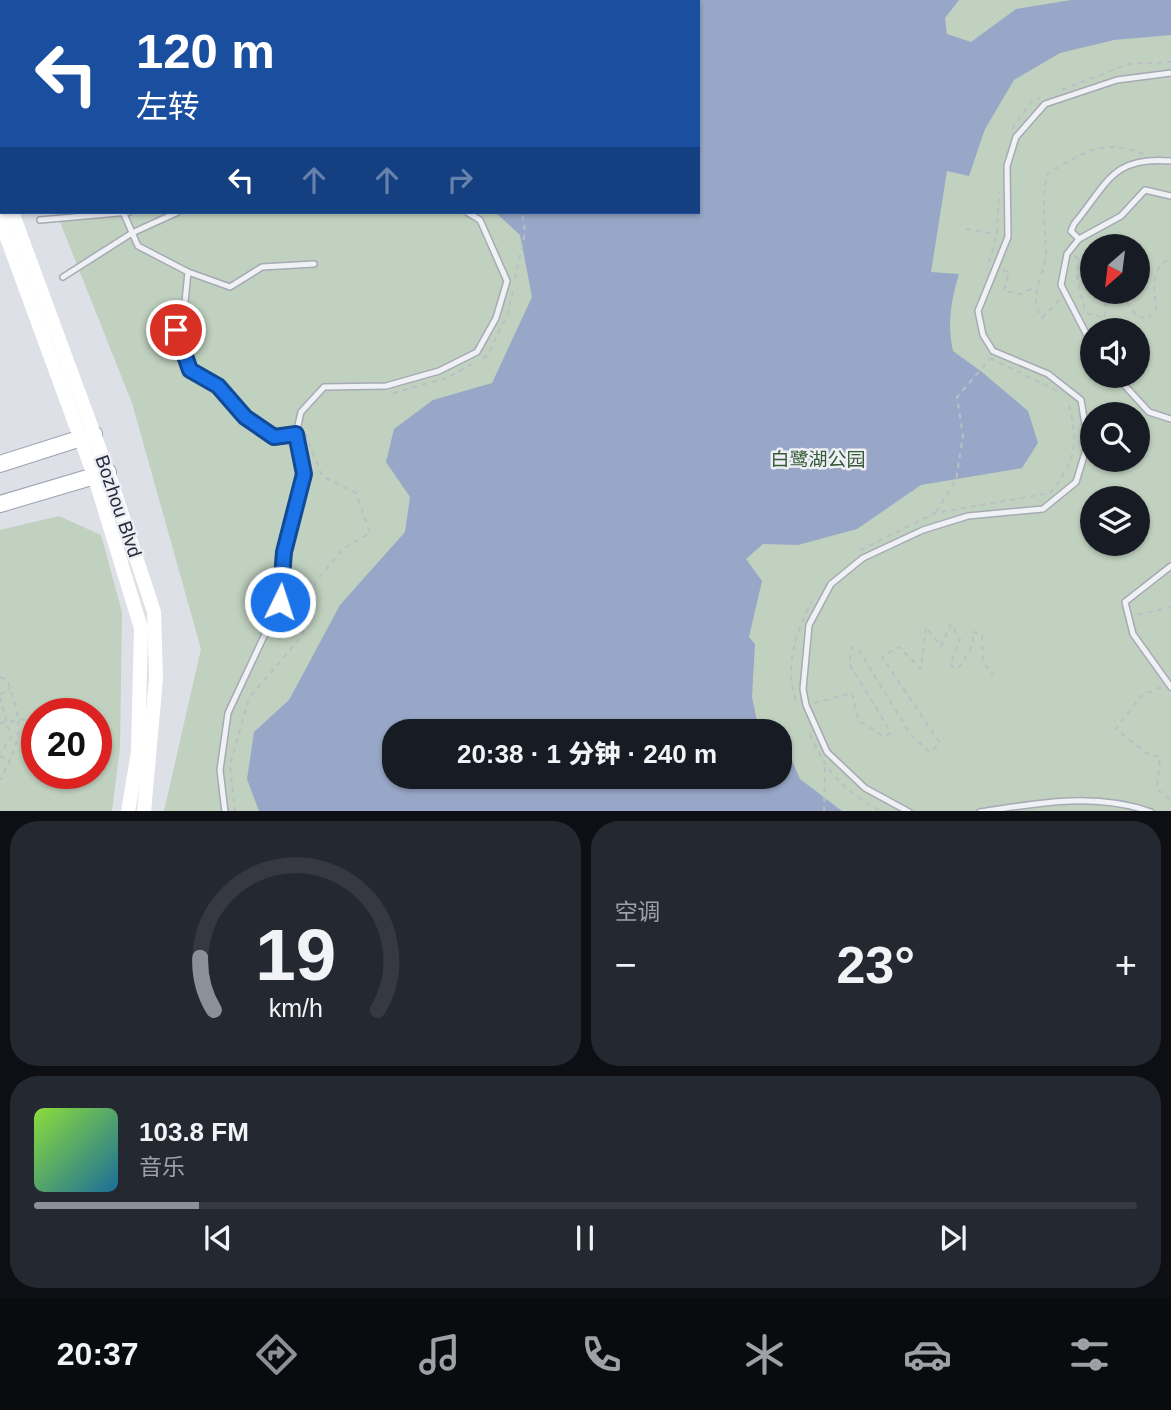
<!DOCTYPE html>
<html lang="zh">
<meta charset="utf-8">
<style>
:root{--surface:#171b24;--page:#242831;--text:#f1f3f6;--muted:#9ea1a6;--line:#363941;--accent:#8c9099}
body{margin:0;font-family:Arial,"Noto Sans SC",sans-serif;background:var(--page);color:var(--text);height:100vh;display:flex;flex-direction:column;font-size:26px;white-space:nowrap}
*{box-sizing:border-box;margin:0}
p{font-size:23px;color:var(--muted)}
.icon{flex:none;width:38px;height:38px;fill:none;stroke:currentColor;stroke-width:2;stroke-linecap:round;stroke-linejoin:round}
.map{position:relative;height:811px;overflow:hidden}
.panel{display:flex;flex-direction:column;gap:10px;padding:10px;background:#0d0f14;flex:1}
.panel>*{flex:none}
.guide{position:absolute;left:0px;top:0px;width:700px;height:214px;box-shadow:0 2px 5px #0004;background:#1a4fa0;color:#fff;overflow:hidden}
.needle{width:46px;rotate:208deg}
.fabs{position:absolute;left:1080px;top:234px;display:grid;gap:14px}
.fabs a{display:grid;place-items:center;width:70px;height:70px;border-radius:50%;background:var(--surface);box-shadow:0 2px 5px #0004;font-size:35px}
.speed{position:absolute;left:21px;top:698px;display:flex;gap:14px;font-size:35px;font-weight:700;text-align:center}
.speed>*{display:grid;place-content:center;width:91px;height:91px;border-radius:50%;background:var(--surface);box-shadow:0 2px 5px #0004;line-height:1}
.speed .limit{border:10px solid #d22;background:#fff;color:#111}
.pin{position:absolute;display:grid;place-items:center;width:60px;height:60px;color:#fff;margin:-30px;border:4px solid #fff;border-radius:50%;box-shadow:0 2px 7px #0007}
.me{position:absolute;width:77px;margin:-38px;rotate:4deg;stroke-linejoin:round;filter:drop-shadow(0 0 5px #0008)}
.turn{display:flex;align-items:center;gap:24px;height:147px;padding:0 21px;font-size:32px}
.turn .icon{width:91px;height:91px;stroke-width:2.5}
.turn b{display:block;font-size:49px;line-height:60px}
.lanes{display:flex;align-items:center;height:66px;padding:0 21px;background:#0003;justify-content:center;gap:35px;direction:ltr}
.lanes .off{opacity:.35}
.big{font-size:52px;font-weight:800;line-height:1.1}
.panel .widget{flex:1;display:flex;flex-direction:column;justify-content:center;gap:10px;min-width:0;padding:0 24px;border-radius:28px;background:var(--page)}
.panel .dial{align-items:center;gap:0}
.dial svg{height:182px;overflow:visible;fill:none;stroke:var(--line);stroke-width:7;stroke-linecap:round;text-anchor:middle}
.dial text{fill:var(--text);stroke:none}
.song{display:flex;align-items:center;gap:21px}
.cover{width:84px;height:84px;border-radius:10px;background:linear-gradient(135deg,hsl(90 70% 55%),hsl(200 70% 35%))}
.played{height:7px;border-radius:4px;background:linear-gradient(90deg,var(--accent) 15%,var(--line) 15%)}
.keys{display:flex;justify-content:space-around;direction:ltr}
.heat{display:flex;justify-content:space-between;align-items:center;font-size:38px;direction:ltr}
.panel .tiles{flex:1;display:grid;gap:10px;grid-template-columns:1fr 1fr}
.widget:last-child{grid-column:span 2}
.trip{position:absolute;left:382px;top:719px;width:410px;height:70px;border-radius:28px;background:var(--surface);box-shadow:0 2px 5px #0004;font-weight:800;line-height:70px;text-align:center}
.menu{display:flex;height:112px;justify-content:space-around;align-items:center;background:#090b0e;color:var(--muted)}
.menu .icon{width:49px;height:49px}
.menu .current{color:var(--accent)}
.menu b{font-size:32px;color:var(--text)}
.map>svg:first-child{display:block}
</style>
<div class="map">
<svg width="1171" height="812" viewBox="0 0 1171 812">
<rect width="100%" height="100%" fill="#dde0e7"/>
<g fill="#c0d1bf" fill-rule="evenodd">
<path d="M0,0H1171V811H164L201,649L132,403L56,212H698V2H2V110ZM1092,247H1138V292H1092ZM1092,331H1138V376H1092ZM1092,415H1138V460H1092ZM1092,499H1138V544H1092ZM394,732H779V777H394Z"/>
<path d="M59,516L101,535L122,612L120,747L112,811H0V530ZM37,714H96V774H37Z"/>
</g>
<path fill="#98a7c7" d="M461,0H959L945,18L947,34L971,42L1016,9L1071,0H1171V35L1114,40L1060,53L1014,80L985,129L969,176L947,171L931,272L959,274C951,301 947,324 953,351L982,372L1028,411L1038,443L1022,468L921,485L857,529L798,545L763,544L746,559L762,581L749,637L755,644L752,697L759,731L394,732V777H779L780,733L800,779L842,811H259L247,779L254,732L289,700L340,605L405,532L410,497L386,462L394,429L433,400L492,383L532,297L520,235L495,212H698V2Z"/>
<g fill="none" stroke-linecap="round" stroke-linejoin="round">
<defs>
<g id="lane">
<path d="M293,0L294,2"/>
<path d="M123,212L138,246L188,272"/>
<path d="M40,220L129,212"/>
<path d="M1079,239L1071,231L1074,224C1108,183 1112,156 1171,161"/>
<path d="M63,277L132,233L178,212"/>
<path d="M1092,345L1061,285L1067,254L1079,239L1121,216L1145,190L1171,196"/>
<path d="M1116,376L1149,412L1171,419"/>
<path d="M296,434L274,437L245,417L218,386L190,370L176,330L185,302L188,272L230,287L262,267L314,264"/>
<path d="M1171,566L1125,602L1133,634L1171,687"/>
<path d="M225,812L220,770L228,713L280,602L284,552L304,474L296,434L301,412L324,387L386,386L439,371L477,352L496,318L507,281L480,220L467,212"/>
<path d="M909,812L865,788L827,752L806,705L803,689L809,625L831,584L863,558L923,530L968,516L1043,509L1076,482L1088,443L1081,400L1048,374L993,351L983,335L978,311L1008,237L1007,166L1016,137L1045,104L1117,80L1171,73"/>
<path d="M980,812C1037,803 1095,792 1151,812"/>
</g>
<g id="primary">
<path d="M0,464L94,434"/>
<path d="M0,504L108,472"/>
</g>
</defs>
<use href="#lane" stroke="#a6aab4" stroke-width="8"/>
<use href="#primary" stroke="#9da2b3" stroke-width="18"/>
<g stroke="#bcbec5" stroke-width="2" stroke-dasharray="5 5" stroke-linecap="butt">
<path d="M381,0L382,2"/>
<path d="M1062,90L1128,64L1171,62"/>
<path d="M1012,129L1031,102L1040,98"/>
<path d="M966,229L997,234"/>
<path d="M1075,256L1078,259L1077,279L1086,313L1104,318L1107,307L1096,292"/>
<path d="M1092,258L1087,264L1088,281L1092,286"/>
<path d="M989,262L997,234L999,192"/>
<path d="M1003,270L1009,272L1004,291L1021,294L1035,287"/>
<path d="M515,279L525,232L522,212"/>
<path d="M1129,292L1127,303L1137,316L1148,319L1156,309C1154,289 1150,268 1171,258"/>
<path d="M1059,300L1042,318C1027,294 1046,276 1046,250C1045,220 1041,206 1047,174C1081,154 1103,137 1143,154"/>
<path d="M483,358L487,356L508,313L513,290"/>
<path d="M990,358L1057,391"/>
<path d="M393,393L447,378L472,364"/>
<path d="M936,512L956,480L963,436L957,397L990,359"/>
<path d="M860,550L935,513L1050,493C1078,458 1078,443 1068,400"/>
<path d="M1138,615L1171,607"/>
<path d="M0,677L7,680C24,726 22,737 0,780"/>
<path d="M1161,687L1141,696L1116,729L1149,755L1160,757L1157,789L1171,800"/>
<path d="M0,695L10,688"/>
<path d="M0,697L11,738L0,753"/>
<path d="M796,700C784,669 796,630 812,602"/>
<path d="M814,703L852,693L859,721L883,736L891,733L849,663L852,647L858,649L911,735L930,752L940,743L882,657L899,647L921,669L926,627L941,646L951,624L960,639L950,665L958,669L973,645V632L982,635L983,662L993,675"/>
<path d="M0,723L33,718"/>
<path d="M810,734C825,772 848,795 884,812"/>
<path d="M0,756L9,760"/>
<path d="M235,812L230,765L249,698L302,636L316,581L344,548L370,533L356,493L322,476L305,433"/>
<path d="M824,812L825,766"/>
<path d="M1050,812H1109"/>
</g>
<use href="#lane" stroke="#f0f1f5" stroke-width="5"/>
<g stroke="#fff" stroke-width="14">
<path d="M0,179L2,183"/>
<path d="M12,212L108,472L154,612L156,678L144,812"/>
<path d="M0,219L94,475L141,628L138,752L128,812"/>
</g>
<use href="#primary" stroke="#fff" stroke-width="16"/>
</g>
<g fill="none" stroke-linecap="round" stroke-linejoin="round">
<defs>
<path id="route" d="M176,330L190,370L218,386L245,417L274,437L296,434L304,474L284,552L280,602"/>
</defs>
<use href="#route" stroke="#114b97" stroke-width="18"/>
<use href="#route" stroke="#1a73e8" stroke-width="12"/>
</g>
<g text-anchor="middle" stroke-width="5" stroke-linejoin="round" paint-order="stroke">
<g font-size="19" fill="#355935" stroke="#edeff5">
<text x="818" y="466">白鹭湖公园</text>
</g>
<g font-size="19" fill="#272b3d" stroke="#edeff5">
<text transform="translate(119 506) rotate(71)" y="7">Bozhou Blvd</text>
</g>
</g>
</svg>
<div class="fabs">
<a><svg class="needle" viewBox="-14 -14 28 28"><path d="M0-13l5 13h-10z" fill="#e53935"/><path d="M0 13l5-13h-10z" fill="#9ea1a6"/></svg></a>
<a><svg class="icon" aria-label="sound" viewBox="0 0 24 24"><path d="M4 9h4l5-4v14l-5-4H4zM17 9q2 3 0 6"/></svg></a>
<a><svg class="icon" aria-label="search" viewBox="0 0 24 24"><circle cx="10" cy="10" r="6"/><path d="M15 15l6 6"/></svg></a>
<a><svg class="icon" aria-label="layers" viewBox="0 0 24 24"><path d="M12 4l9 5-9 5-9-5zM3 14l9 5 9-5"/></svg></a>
</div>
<div class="speed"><div class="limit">20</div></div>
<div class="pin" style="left:176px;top:330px;background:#d93025"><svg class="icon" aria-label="arrive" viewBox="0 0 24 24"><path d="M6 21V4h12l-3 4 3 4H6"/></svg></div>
<svg class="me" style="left:280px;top:602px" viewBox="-20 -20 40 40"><circle r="17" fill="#1a73e8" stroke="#fff" stroke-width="3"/><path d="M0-11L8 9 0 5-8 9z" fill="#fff"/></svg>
<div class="trip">20:38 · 1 分钟 · 240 m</div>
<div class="guide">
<div class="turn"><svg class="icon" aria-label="left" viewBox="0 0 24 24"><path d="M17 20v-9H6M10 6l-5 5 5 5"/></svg><div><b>120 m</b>左转</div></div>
<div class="lanes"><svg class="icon" aria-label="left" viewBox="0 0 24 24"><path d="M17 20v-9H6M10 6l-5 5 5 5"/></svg><svg class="icon off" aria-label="ahead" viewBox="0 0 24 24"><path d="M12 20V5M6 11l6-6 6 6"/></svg><svg class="icon off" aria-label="ahead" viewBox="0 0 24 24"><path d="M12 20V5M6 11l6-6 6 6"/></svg><svg class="icon off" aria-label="right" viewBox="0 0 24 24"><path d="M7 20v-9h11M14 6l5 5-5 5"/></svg></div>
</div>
</div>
<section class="panel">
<div class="tiles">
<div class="widget dial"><svg viewBox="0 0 100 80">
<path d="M14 69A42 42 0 1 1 86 69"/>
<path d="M14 69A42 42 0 0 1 8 46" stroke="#8c9099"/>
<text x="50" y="56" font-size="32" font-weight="700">19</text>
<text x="50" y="72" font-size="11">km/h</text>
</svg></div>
<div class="widget"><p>空调</p>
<div class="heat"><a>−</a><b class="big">23°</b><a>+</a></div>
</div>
<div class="widget">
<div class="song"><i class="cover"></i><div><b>103.8 FM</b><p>音乐</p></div></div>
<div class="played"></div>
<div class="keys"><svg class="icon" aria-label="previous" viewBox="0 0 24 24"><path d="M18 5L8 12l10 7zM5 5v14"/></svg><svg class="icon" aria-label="pause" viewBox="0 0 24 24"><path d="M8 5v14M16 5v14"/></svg><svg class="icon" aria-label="next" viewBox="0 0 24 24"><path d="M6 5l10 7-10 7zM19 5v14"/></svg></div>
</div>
</div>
</section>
<nav class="menu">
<b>20:37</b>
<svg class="icon current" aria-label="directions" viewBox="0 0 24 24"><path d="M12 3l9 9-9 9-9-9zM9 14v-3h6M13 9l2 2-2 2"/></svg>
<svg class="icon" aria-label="music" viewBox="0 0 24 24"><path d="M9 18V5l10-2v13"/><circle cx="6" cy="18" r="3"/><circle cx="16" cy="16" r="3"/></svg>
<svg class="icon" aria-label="phone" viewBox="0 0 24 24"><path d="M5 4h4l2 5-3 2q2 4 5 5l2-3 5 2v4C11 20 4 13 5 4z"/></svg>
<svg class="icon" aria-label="climate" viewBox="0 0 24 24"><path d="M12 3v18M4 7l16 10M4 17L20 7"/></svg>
<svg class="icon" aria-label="car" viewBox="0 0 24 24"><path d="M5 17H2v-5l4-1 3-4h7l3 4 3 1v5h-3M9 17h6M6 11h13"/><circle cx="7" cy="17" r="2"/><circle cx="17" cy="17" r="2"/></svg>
<svg class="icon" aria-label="filters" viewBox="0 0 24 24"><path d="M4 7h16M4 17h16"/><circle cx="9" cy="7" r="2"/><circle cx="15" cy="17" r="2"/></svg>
</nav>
